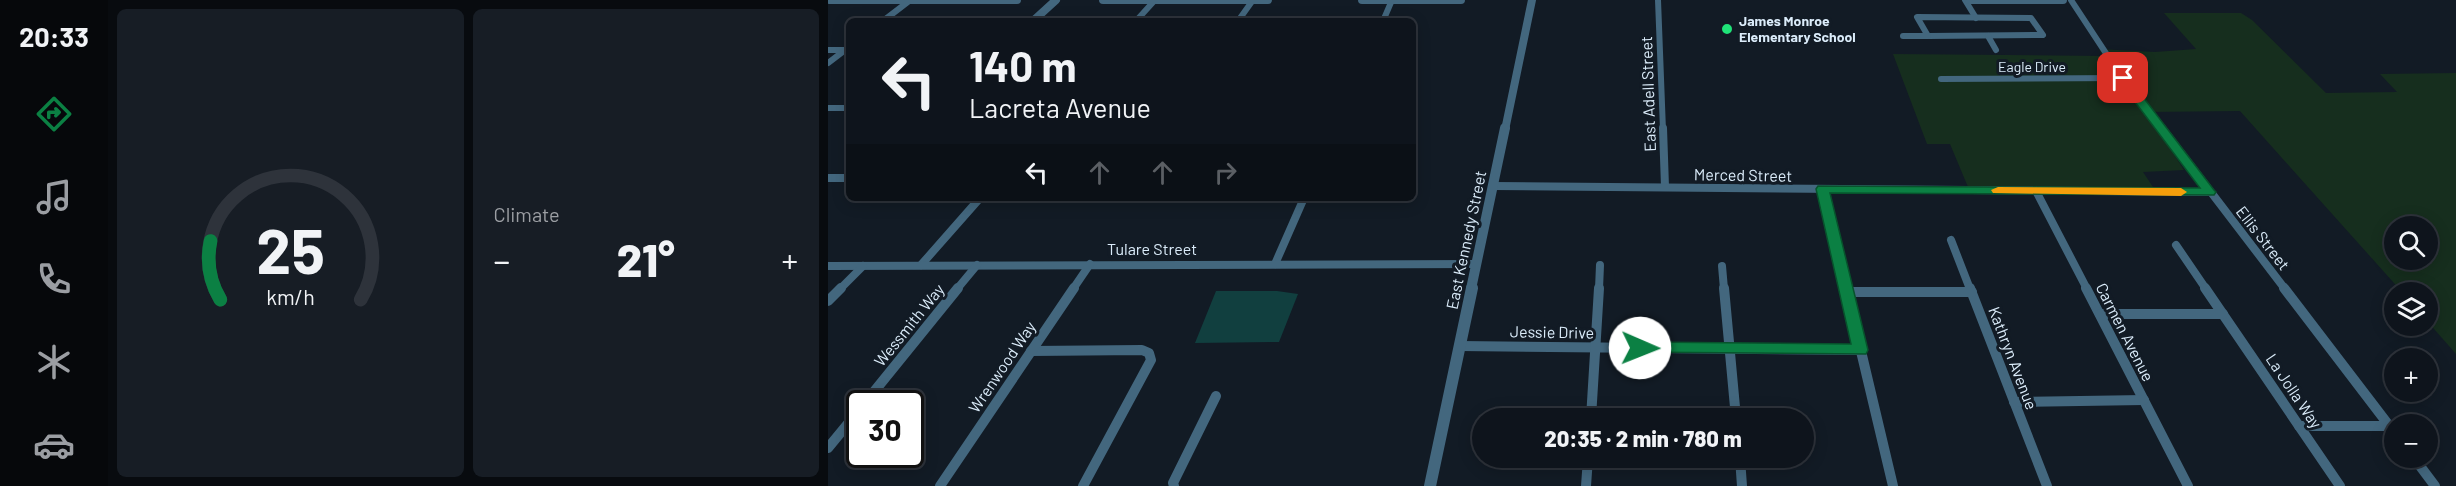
<!DOCTYPE html>
<meta charset="utf-8">
<style>
:root{--surface:#0e141c;--page:#171d25;--text:#f1f3f6;--muted:#9b9ea3;--line:#2e333b;--accent:#0b8043}
body{margin:0;font-family:Barlow,sans-serif;background:var(--page);color:var(--text);height:100vh;display:flex;flex-direction:column;font-size:22px;white-space:nowrap}
*{box-sizing:border-box;margin:0}
p{font-size:20px;color:var(--muted)}
.icon{flex:none;width:33px;height:33px;fill:none;stroke:currentColor;stroke-width:2;stroke-linecap:round;stroke-linejoin:round}
.map{position:relative;flex:1;overflow:hidden}
.panel{display:flex;flex-direction:column;gap:9px;padding:9px;background:#080b0f;width:720px}
.panel>*{flex:none}
.top-card{position:absolute;left:18px;top:18px;width:570px;height:183px;border-radius:9px;box-shadow:0 3px 15px #0003,0 0 0 2px var(--line);background:#0e141c;color:var(--text);overflow:hidden}
.tools{position:absolute;left:1556px;top:216px;display:grid;gap:12px}
.tools a{display:grid;place-items:center;width:54px;height:54px;border-radius:50%;background:var(--surface);box-shadow:0 3px 15px #0003,0 0 0 2px var(--line);font-size:30px}
.speed{position:absolute;left:18px;top:390px;display:flex;gap:12px;font-size:30px;font-weight:700;text-align:center}
.speed>*{display:grid;place-content:center;width:78px;height:78px;border-radius:50%;background:var(--surface);box-shadow:0 3px 15px #0003,0 0 0 2px var(--line);line-height:1}
.speed .limit{border:3px solid #111;border-radius:9px;background:#fff;color:#111}
.pin{position:absolute;display:grid;place-items:center;width:51px;height:51px;color:#fff;margin:-26px;border-radius:12px;box-shadow:0 3px 9px #0006}
.me{position:absolute;width:66px;margin:-33px;rotate:91deg;stroke-linejoin:round;filter:drop-shadow(0 0 4px #0008)}
.turn{display:flex;align-items:center;gap:21px;height:126px;padding:0 24px;font-size:27px}
.turn .icon{width:78px;height:78px;stroke-width:2.5}
.turn b{display:block;font-size:42px;line-height:51px}
.lanes{display:flex;align-items:center;height:57px;padding:0 24px;background:#0003;justify-content:center;gap:30px;direction:ltr}
.lanes .off{opacity:.35}
.big{font-size:45px;font-weight:800;line-height:1.1}
.panel .card{flex:1;display:flex;flex-direction:column;justify-content:center;gap:9px;min-width:0;padding:0 21px;border-radius:9px;background:var(--page)}
.panel .dial{align-items:center;gap:0}
.dial svg{height:156px;overflow:visible;fill:none;stroke:var(--line);stroke-width:7;stroke-linecap:round;text-anchor:middle}
.dial text{fill:var(--text);stroke:none}
.heat{display:flex;justify-content:space-between;align-items:center;font-size:33px;direction:ltr}
.panel .tiles{flex:1;display:grid;gap:9px;grid-template-columns:repeat(2,1fr)}
.trip{position:absolute;left:644px;top:408px;width:342px;height:60px;border-radius:30px;background:var(--surface);box-shadow:0 3px 15px #0003,0 0 0 2px var(--line);font-weight:800;line-height:60px;text-align:center}
main{display:flex;flex:1;min-height:0}
.tabs{display:flex;flex-direction:column;width:108px;justify-content:space-around;align-items:center;background:#06080b;color:var(--muted)}
.tabs .icon{width:42px;height:42px}
.tabs .on{color:var(--accent)}
.tabs b{font-size:27px;color:var(--text)}
.map>svg:first-child{display:block}
</style>
<main>
<nav class="tabs">
<b>20:33</b>
<svg class="icon on" aria-label="directions" viewBox="0 0 24 24"><path d="M12 3l9 9-9 9-9-9zM9 14v-3h6M13 9l2 2-2 2"/></svg>
<svg class="icon" aria-label="music" viewBox="0 0 24 24"><path d="M9 18V5l10-2v13"/><circle cx="6" cy="18" r="3"/><circle cx="16" cy="16" r="3"/></svg>
<svg class="icon" aria-label="phone" viewBox="0 0 24 24"><path d="M5 4h4l2 5-3 2q2 4 5 5l2-3 5 2v4C11 20 4 13 5 4z"/></svg>
<svg class="icon" aria-label="climate" viewBox="0 0 24 24"><path d="M12 3v18M4 7l16 10M4 17L20 7"/></svg>
<svg class="icon" aria-label="car" viewBox="0 0 24 24"><path d="M5 17H2v-5l4-1 3-4h7l3 4 3 1v5h-3M9 17h6M6 11h13"/><circle cx="7" cy="17" r="2"/><circle cx="17" cy="17" r="2"/></svg>
</nav>
<section class="panel">
<div class="tiles">
<div class="card dial"><svg viewBox="0 0 100 80">
<path d="M14 69A42 42 0 1 1 86 69"/>
<path d="M14 69A42 42 0 0 1 9 39" stroke="#0b8043"/>
<text x="50" y="56" font-size="32" font-weight="700">25</text>
<text x="50" y="72" font-size="11">km/h</text>
</svg></div>
<div class="card"><p>Climate</p>
<div class="heat"><a>−</a><b class="big">21°</b><a>+</a></div>
</div>
</div>
</section>
<div class="map">
<svg width="1628" height="486" viewBox="0 0 1628 486">
<rect width="100%" height="100%" fill="#121b25"/>
<path fill="#162e1e" fill-rule="evenodd" d="M1336,13H1413L1424,20L1498,93L1569,92L1552,74L1628,73V354L1599,321V292H1574L1412,111L1319,112L1356,170L1315,172L1325,187H1140L1122,144H1099L1065,54L1275,56L1271,49L1327,52L1368,49ZM1566,226H1599V260H1566Z"/>
<path fill="#113f3f" d="M388,291H449L470,294L451,342L367,343Z"/>
<g fill="none" stroke-linecap="round" stroke-linejoin="round">
<g stroke="#43677e" stroke-width="6">
<path d="M830,0L835,130"/>
<path d="M1137,0L1148,18"/>
<path d="M1243,0L1289,70L1335,130"/>
<path d="M1089,17L1203,18L1215,35L1100,36Z"/>
<path d="M55,21L81,1"/>
<path d="M308,21L327,0"/>
<path d="M410,21L425,0"/>
<path d="M555,21L564,0"/>
<path d="M1075,36H1100"/>
<path d="M1160,36L1168,50"/>
<path d="M0,50H18"/>
<path d="M0,63L21,47"/>
<path d="M1113,79L1295,78"/>
<path d="M0,108H21"/>
</g>
<g stroke="#43677e" stroke-width="8">
<path d="M835,128L837,187"/>
<path d="M1334,128L1457,289"/>
<path d="M0,178H21"/>
<path d="M665,186L1381,192"/>
<path d="M994,189L1018,289"/>
<path d="M1208,191L1259,289"/>
<path d="M1123,240L1142,289"/>
<path d="M1348,245L1378,289"/>
<path d="M447,264L476,198"/>
<path d="M93,265L152,198"/>
<path d="M0,266L648,264"/>
<path d="M894,266L896,289"/>
<path d="M12,289L35,266"/>
<path d="M129,289L149,265"/>
<path d="M245,289L262,264"/>
<path d="M771,289L772,265"/>
</g>
<g stroke="#43677e" stroke-width="10">
<path d="M896,288L908,418"/>
<path d="M1018,288L1065,486"/>
<path d="M1142,288L1219,486"/>
<path d="M1258,288L1360,486"/>
<path d="M1377,288L1512,486"/>
<path d="M1456,288L1566,432"/>
<path d="M1019,292H1144"/>
<path d="M0,301L13,288"/>
<path d="M1272,314H1395"/>
<path d="M632,346L1032,350"/>
<path d="M203,351L314,350L321,353L323,360L255,486"/>
<path d="M1186,402L1316,400"/>
<path d="M36,404L130,288"/>
<path d="M763,418L771,288"/>
<path d="M1471,426H1561"/>
<path d="M0,448L32,409"/>
<path d="M912,458L914,486"/>
<path d="M1586,458L1607,486"/>
<path d="M112,486L246,288"/>
<path d="M346,486L345,483L388,396"/>
<path d="M758,486L760,458"/>
</g>
<g stroke="#43677e" stroke-width="8">
<path d="M2,0H189"/>
<path d="M275,0H440"/>
<path d="M534,0H633"/>
<path d="M1141,0H1235"/>
<path d="M205,21L228,0"/>
<path d="M677,130L704,0"/>
</g>
<path stroke="#43677e" stroke-width="10" d="M643,289L677,128"/>
<path stroke="#43677e" stroke-width="12" d="M602,486L644,288"/>
</g>
<path fill="#0b8043" stroke="#07532c" stroke-width="1.5" d="M1295,75L1299,76L1386,190L1388,192L1386,195L1002,193L1040,350L1038,354L806,352L804,348L806,344L812,342L1023,344L988,189L990,186L1372,188L1289,78Z"/>
<path fill="#f59e0b" d="M1170,187L1353,188L1359,192L1353,196L1165,193L1163,190Z"/>
<circle fill="#1fe378" stroke="#121b25" stroke-width="2" cx="899" cy="29" r="6"/>
<g text-anchor="middle" stroke-width="6" stroke-linejoin="round" paint-order="stroke">
<g font-size="14" font-weight="bold" fill="#dbecfa" stroke="#121b25" text-anchor="start">
<text x="911" y="26">James Monroe<tspan x="911" dy="16">Elementary School</tspan></text>
</g>
<g font-size="14" fill="#dbecfa" stroke="#121b25">
<text x="1204" y="72">Eagle Drive</text>
</g>
<g font-size="16" fill="#dbecfa" stroke="#121b25">
<text transform="translate(820 94) rotate(-92)" y="6">East Adell Street</text>
<text transform="translate(915 175) rotate(1)" y="6">Merced Street</text>
<text transform="translate(1435 238) rotate(52)" y="6">Ellis Street</text>
<text transform="translate(638 240) rotate(-78)" y="6">East Kennedy Street</text>
<text x="324" y="255">Tulare Street</text>
<text transform="translate(81 325) rotate(-51)" y="6">Wessmith Way</text>
<text transform="translate(724 332) rotate(1)" y="6">Jessie Drive</text>
<text transform="translate(1297 332) rotate(63)" y="6">Carmen Avenue</text>
<text transform="translate(1185 358) rotate(69)" y="6">Kathryn Avenue</text>
<text transform="translate(174 367) rotate(-56)" y="6">Wrenwood Way</text>
<text transform="translate(1466 391) rotate(56)" y="6">La Jolla Way</text>
</g>
</g>
</svg>
<div class="tools">
<a><svg class="icon" aria-label="search" viewBox="0 0 24 24"><circle cx="10" cy="10" r="6"/><path d="M15 15l6 6"/></svg></a>
<a><svg class="icon" aria-label="layers" viewBox="0 0 24 24"><path d="M12 4l9 5-9 5-9-5zM3 14l9 5 9-5"/></svg></a>
<a>+</a>
<a>−</a>
</div>
<div class="speed"><div class="limit">30</div></div>
<div class="pin" style="left:1295px;top:78px;background:#d93025"><svg class="icon" aria-label="arrive" viewBox="0 0 24 24"><path d="M6 21V4h12l-3 4 3 4H6"/></svg></div>
<svg class="me" style="left:812px;top:348px" viewBox="-20 -20 40 40"><circle r="19" fill="#fff"/><path d="M0-13L10 11 0 6-10 11z" fill="#0b8043"/></svg>
<div class="trip">20:35 · 2 min · 780 m</div>
<div class="top-card">
<div class="turn"><svg class="icon" aria-label="left" viewBox="0 0 24 24"><path d="M17 20v-9H6M10 6l-5 5 5 5"/></svg><div><b>140 m</b>Lacreta Avenue</div></div>
<div class="lanes"><svg class="icon" aria-label="left" viewBox="0 0 24 24"><path d="M17 20v-9H6M10 6l-5 5 5 5"/></svg><svg class="icon off" aria-label="ahead" viewBox="0 0 24 24"><path d="M12 20V5M6 11l6-6 6 6"/></svg><svg class="icon off" aria-label="ahead" viewBox="0 0 24 24"><path d="M12 20V5M6 11l6-6 6 6"/></svg><svg class="icon off" aria-label="right" viewBox="0 0 24 24"><path d="M7 20v-9h11M14 6l5 5-5 5"/></svg></div>
</div>
</div>
</main>
